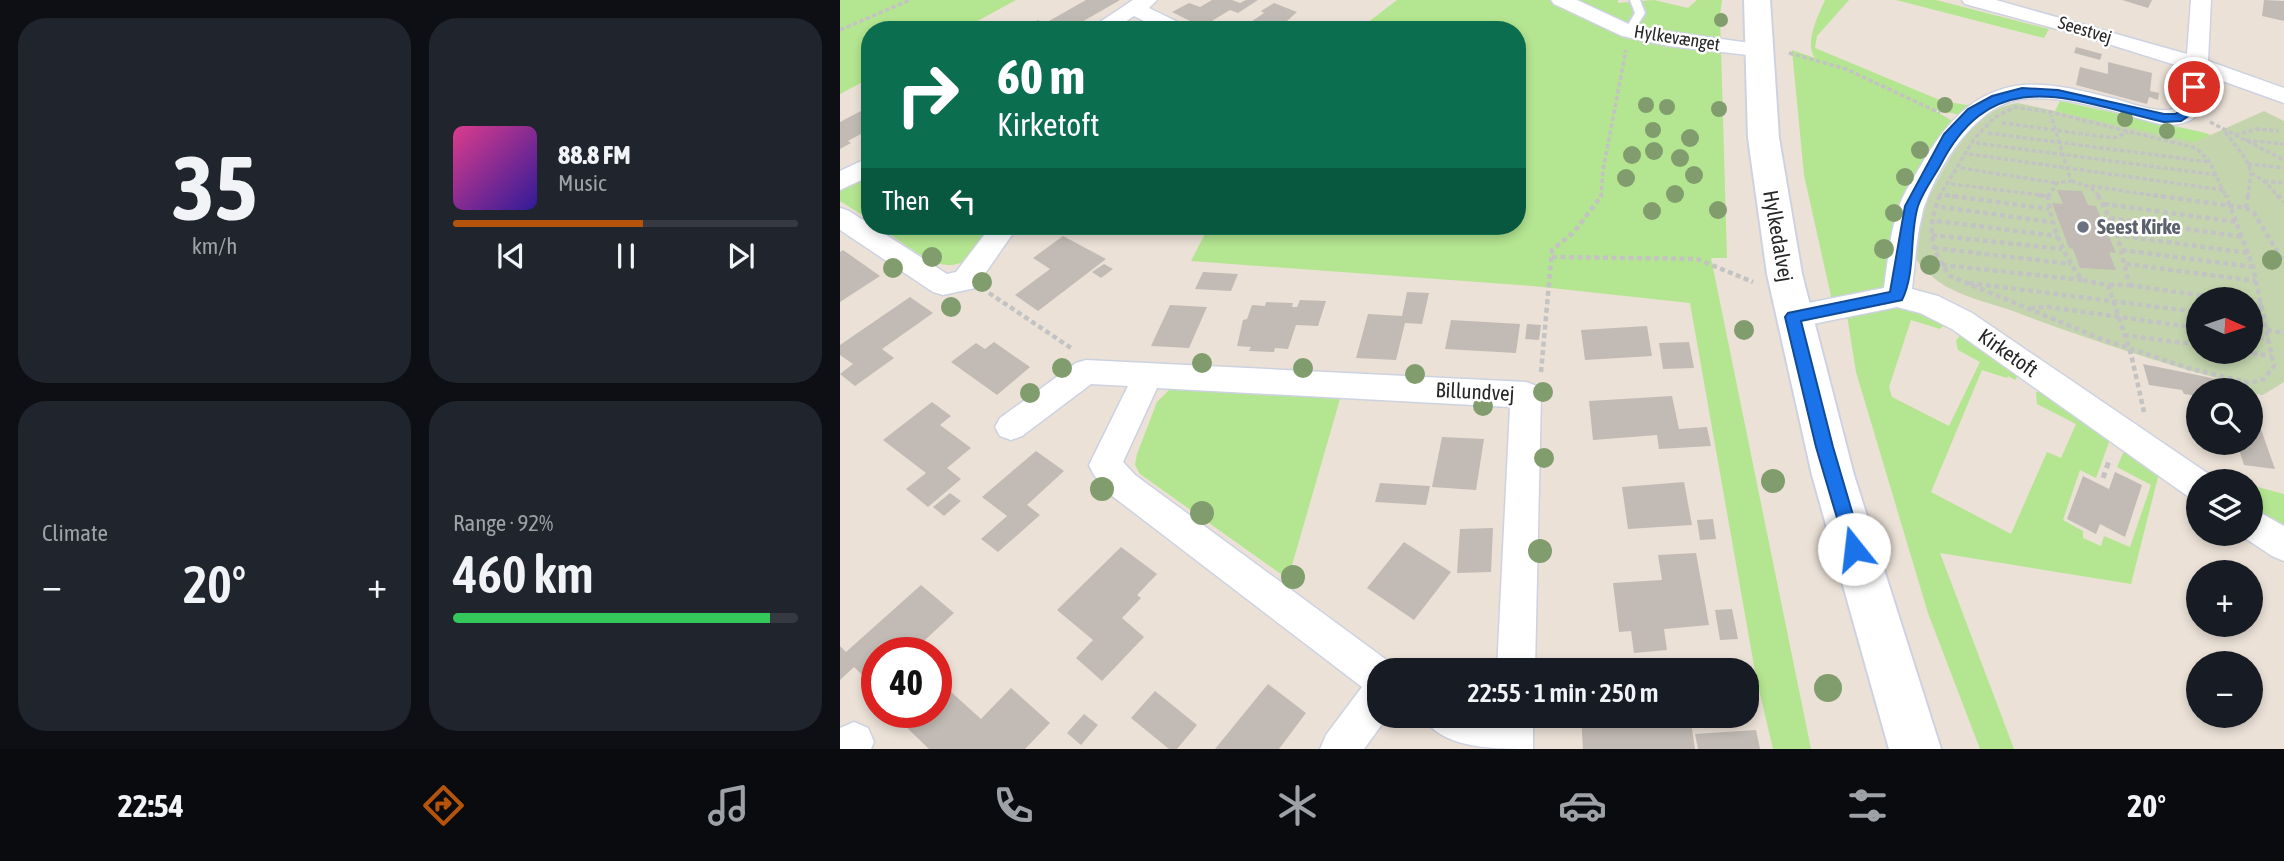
<!DOCTYPE html>
<meta charset="utf-8">
<style>
:root{--surface:#171b24;--page:#20242c;--text:#f1f3f6;--muted:#9ea1a6;--line:#363941;--accent:#b45309}
body{margin:0;font-family:"Asap Condensed",sans-serif;background:var(--page);color:var(--text);height:100vh;display:flex;flex-direction:column;font-size:26px;white-space:nowrap}
*{box-sizing:border-box;margin:0}
p{font-size:23px;color:var(--muted)}
.icon{flex:none;width:38px;height:38px;fill:none;stroke:currentColor;stroke-width:2;stroke-linecap:round;stroke-linejoin:round}
.map{position:relative;flex:1;overflow:hidden}
.side{display:flex;flex-direction:column;gap:18px;padding:18px;background:#0d0f14;width:840px}
.side>*{flex:none}
.guide{position:absolute;left:21px;top:21px;width:665px;height:214px;border-radius:28px;box-shadow:0 4px 10px #0003;background:#0b6e4f;color:#fff;overflow:hidden}
.needle{width:46px;rotate:93deg}
.controls{position:absolute;left:1346px;top:287px;display:grid;gap:14px}
.controls a{display:grid;place-items:center;width:77px;height:77px;border-radius:50%;background:var(--surface);box-shadow:0 4px 10px #0003;font-size:35px}
.speed{position:absolute;left:21px;top:637px;display:flex;gap:14px;font-size:35px;font-weight:700;text-align:center}
.speed>*{display:grid;place-content:center;width:91px;height:91px;border-radius:50%;background:var(--surface);box-shadow:0 4px 10px #0003;line-height:1}
.speed .limit{border:10px solid #d22;background:#fff;color:#111}
.pin{position:absolute;display:grid;place-items:center;width:60px;height:60px;color:#fff;margin:-30px;border:4px solid #fff;border-radius:50%;box-shadow:0 2px 7px #0007}
.me{position:absolute;width:77px;margin:-38px;rotate:344deg;stroke-linejoin:round;filter:drop-shadow(0 0 5px #0008)}
.turn{display:flex;align-items:center;gap:24px;height:147px;padding:0 21px;font-size:32px}
.turn .icon{width:91px;height:91px;stroke-width:2.5}
.turn b{display:block;font-size:49px;line-height:60px}
.then{display:flex;align-items:center;height:66px;padding:0 21px;background:#0003;gap:14px;font-size:26px}
.big{font-size:52px;font-weight:600;line-height:1.1}
.side .tile{flex:1;display:flex;flex-direction:column;justify-content:center;gap:10px;min-width:0;padding:0 24px;border-radius:28px;background:var(--page)}
.side .dial{align-items:center;gap:0}
.dial b{font-size:91px;line-height:1}
.song{display:flex;align-items:center;gap:21px}
.cover{width:84px;height:84px;border-radius:10px;background:linear-gradient(135deg,hsl(330 70% 55%),hsl(250 70% 35%))}
.played{height:7px;border-radius:4px;background:linear-gradient(90deg,var(--accent) 55%,var(--line) 55%)}
.keys{display:flex;justify-content:space-around;direction:ltr}
.heat{display:flex;justify-content:space-between;align-items:center;font-size:38px;direction:ltr}
.charge{height:10px;border-radius:5px;background:linear-gradient(90deg,#34c759 92%,var(--line) 0)}
.side .tiles{flex:1;display:grid;gap:18px;grid-template-columns:repeat(2,1fr)}
.trip{position:absolute;left:527px;top:658px;width:392px;height:70px;border-radius:28px;background:var(--surface);box-shadow:0 4px 10px #0003;font-weight:600;line-height:70px;text-align:center}
.dock{display:flex;height:112px;justify-content:space-around;align-items:center;background:#090b0e;color:var(--muted)}
.dock .icon{width:49px;height:49px}
.dock .selected{color:var(--accent)}
.dock b{font-size:32px;color:var(--text)}
main{display:flex;flex:1;min-height:0}
.map>svg:first-child{display:block}
</style>
<main>
<section class="side">
<div class="tiles">
<div class="tile dial"><b>35</b><p>km/h</p></div>
<div class="tile">
<div class="song"><i class="cover"></i><div><b>88.8 FM</b><p>Music</p></div></div>
<div class="played"></div>
<div class="keys"><svg class="icon" aria-label="previous" viewBox="0 0 24 24"><path d="M18 5L8 12l10 7zM5 5v14"/></svg><svg class="icon" aria-label="pause" viewBox="0 0 24 24"><path d="M8 5v14M16 5v14"/></svg><svg class="icon" aria-label="next" viewBox="0 0 24 24"><path d="M6 5l10 7-10 7zM19 5v14"/></svg></div>
</div>
<div class="tile"><p>Climate</p>
<div class="heat"><a>−</a><b class="big">20°</b><a>+</a></div>
</div>
<div class="tile"><p>Range · 92%</p><b class="big">460 km</b><div class="charge"></div></div>
</div>
</section>
<div class="map">
<svg width="1444" height="749" viewBox="0 0 1444 749">
<rect width="100%" height="100%" fill="#ebe1d7"/>
<g fill="#b4e590">
<path d="M0,0H176L121,30H30V78L0,94Z"/>
<path d="M557,0H778V3L814,0L848,8L857,0H882L880,15L887,258H871L971,749H933L916,677L850,303L693,286L351,261L369,226H677V30H518Z"/>
<path d="M985,0H1009L977,36L975,48L1102,101L1133,106L1122,115L1094,110L1114,122L1049,287L993,305L964,175L952,50L975,58C964,43 978,16 985,0Z"/>
<path d="M1056,0H1096L1209,29L1204,38Z"/>
<path d="M1220,101L1366,133L1383,141L1399,157L1215,111Z"/>
<path d="M30,169V220L0,201V188Z"/>
<path d="M38,226H153C116,295 87,258 38,226Z"/>
<path d="M1047,305L1073,306L1105,324L1100,329L1071,320L1049,387L1052,397L1109,426L1140,362L1118,350L1116,341L1121,334L1179,374L1175,380L1168,376L1167,378L1142,370L1091,492L1171,534L1207,452L1221,458L1236,424L1197,404L1196,392L1213,391L1272,434L1256,478L1240,470L1223,520L1243,531V538L1261,546L1264,536L1290,547L1311,485L1277,467L1287,444L1319,473L1291,584L1100,553L1174,749H1140L1088,613L1016,372L1007,315Z"/>
<path d="M333,386L502,392L448,579L300,474L295,465L297,454L317,402Z"/>
<path d="M1410,485L1444,494V531L1411,508Z"/>
</g>
<path fill="#c4d5ae" fill-rule="evenodd" d="M1178,103L1355,142L1424,111L1444,121V382L1423,395L1411,393L1410,390H1391L1380,379C1309,359 1241,337 1173,311C1149,303 1119,296 1099,282C1090,275 1073,261 1072,249C1070,230 1091,192 1100,176C1117,144 1140,108 1178,103ZM1358,299H1410V352H1358Z"/>
<g fill="#c2bbb5">
<path d="M246,0H280L228,30L209,21Z"/>
<path d="M372,0H392L400,3L406,0H418L398,13L390,10L362,27L332,12L349,3L360,7Z"/>
<path d="M1282,0H1312L1308,8Z"/>
<path d="M1424,0L1444,1V21L1422,16Z"/>
<path d="M434,3L457,12L437,30H399L424,13L421,11Z"/>
<path d="M198,20L218,30H165L177,23L184,27Z"/>
<path d="M1236,47L1262,54L1260,60L1234,53Z"/>
<path d="M1268,62L1312,73L1310,91L1319,93L1318,100L1309,97L1307,104L1236,85L1240,67L1268,74Z"/>
<path d="M21,111L30,116V129L8,141L11,143L0,149V122Z"/>
<path d="M1217,190L1242,191L1248,205L1256,206L1276,253L1269,252L1276,270L1240,268L1233,249L1229,248L1212,203L1223,204Z"/>
<path d="M204,226H231L227,232L201,229Z"/>
<path d="M223,236L266,259L198,311L175,295L210,269L193,258Z"/>
<path d="M3,250L40,276L0,302V252Z"/>
<path d="M264,264L273,269L261,278L252,272Z"/>
<path d="M363,272L398,274L391,291L355,289Z"/>
<path d="M567,292L589,293L582,324L565,323L556,360L516,358L528,314L562,316Z"/>
<path d="M70,297L93,313L42,349L54,358L15,386L0,374L13,364L0,355V345Z"/>
<path d="M460,300L486,301L478,326L456,325L448,349L435,348L434,352L409,351L411,347L397,346L403,320L407,319L412,305L425,306L426,302L453,303L452,307H457Z"/>
<path d="M330,305L367,307L349,348L311,346Z"/>
<path d="M611,320L680,324L676,353L605,349Z"/>
<path d="M687,324L701,325L699,340L685,339Z"/>
<path d="M807,326L812,356L745,360L741,330Z"/>
<path d="M154,342L190,367L157,395L111,362L136,343L145,349Z"/>
<path d="M849,342L854,368L823,369L819,343Z"/>
<path d="M1303,364L1377,379L1381,390H1358V396L1344,394L1342,390L1309,385Z"/>
<path d="M832,396L839,429L867,427L871,446L819,449L817,435L753,440L749,401Z"/>
<path d="M92,402L111,416L100,425L131,448L107,468L121,479L88,507L66,489L86,473L43,440Z"/>
<path d="M1410,417L1417,418L1435,469L1404,465L1397,443H1410Z"/>
<path d="M602,437L644,439L636,490L592,487Z"/>
<path d="M196,451L224,471L187,505L200,515L158,552L141,539L167,516L142,497Z"/>
<path d="M1275,472L1302,485L1285,537L1260,524L1256,534L1227,519L1243,476L1269,489Z"/>
<path d="M844,482L852,525L788,529L782,487Z"/>
<path d="M540,483L590,486L586,505L535,502Z"/>
<path d="M110,493L121,501L104,516L93,507Z"/>
<path d="M873,519L876,539L860,540L857,520Z"/>
<path d="M653,528L651,572L617,573L620,529Z"/>
<path d="M564,542L611,572L574,620L527,588Z"/>
<path d="M281,547L317,574L297,595L301,598L282,618L304,637L262,681L236,658L253,640L217,610Z"/>
<path d="M856,553L869,625L824,629L827,650L794,653L791,631L779,632L773,583L822,580L818,555Z"/>
<path d="M81,585L114,613L71,653H37L35,687L14,667L0,680V646L6,652Z"/>
<path d="M892,609L898,639L880,640L875,610Z"/>
<path d="M100,682L141,719L171,688L210,723L185,749H89L60,721L69,712H96V686Z"/>
<path d="M428,684L466,713L439,749H375Z"/>
<path d="M315,691L357,725L337,749H329L291,718Z"/>
<path d="M244,714L258,725L241,745L227,733Z"/>
<path d="M741,716H850L855,749H743Z"/>
<path d="M916,730L920,749H858L855,734Z"/>
</g>
<g fill="none" stroke-linecap="round" stroke-linejoin="round">
<defs>
<path id="lane" d="M790,0H800L805,13L792,34L789,35L784,32L795,13Z"/>
<g id="street">
<path d="M293,0H317L309,8L346,26L349,30H322L294,16L273,30H248Z"/>
<path d="M711,0H737L795,27L917,44L925,45L928,50L925,55L917,56L829,46L782,36L714,4Z"/>
<path d="M1122,0H1156L1347,54L1351,0H1371L1368,61L1444,88V103L1366,75C1362,108 1364,125 1324,125C1279,114 1229,94 1182,99C1135,104 1093,173 1082,215C1076,239 1075,264 1072,289L1098,296L1132,313L1370,475L1373,481H1358V500L1346,495L1112,329L1080,313L1057,307L953,328L943,325L939,317L943,309L953,306L1044,288C1048,260 1050,231 1060,204C1065,191 1073,179 1080,167C1104,126 1132,90 1183,85C1211,83 1240,90 1267,97C1287,101 1320,117 1339,107L1345,68L1243,36L1125,4Z"/>
<path d="M30,157V176L0,190V171Z"/>
<path d="M0,208L9,211L107,274L116,272L151,226H178L135,288L103,295L93,292L0,230Z"/>
<path d="M246,360L686,382L697,386L701,395L695,670H657L670,407L317,388L283,462L295,475L552,664L555,670H539V716H548L524,749H480L486,735L522,687L271,495L254,475L249,465L288,386L251,384L182,436L171,440L160,436L155,427L160,418L236,363Z"/>
<path d="M1410,507L1444,526V561L1432,556L1399,534H1410Z"/>
<path d="M583,716H639L654,725L655,716H693V749C655,749 600,749 583,716Z"/>
<path d="M14,722L28,728L34,742L31,749H0V728Z"/>
</g>
<path id="secondary" d="M904,0H930L939,138L962,274L1014,475L1101,749H1049L972,475L927,274L908,138Z"/>
</defs>
<use href="#lane" stroke="#cdd2e1" stroke-width="4"/>
<use href="#street" stroke="#cdd2e1" stroke-width="3"/>
<use href="#secondary" stroke="#cdd2e1" stroke-width="4"/>
<g stroke="#c3c3c3" stroke-width="3.5" stroke-dasharray="4.5 2.5" stroke-linecap="butt">
<path d="M0,30L70,0"/>
<path d="M949,53L1006,69L1100,113"/>
<path d="M1370,122L1444,160"/>
<path d="M1162,123L1274,138L1288,132"/>
<path d="M1385,132L1406,159L1411,173L1424,181L1439,197"/>
<path d="M1148,133L1369,162"/>
<path d="M1395,135L1418,129L1439,131"/>
<path d="M1406,140L1444,144"/>
<path d="M1136,143L1377,175"/>
<path d="M1129,154L1383,190"/>
<path d="M1408,164L1444,168"/>
<path d="M1121,168L1216,183"/>
<path d="M1231,181L1250,187L1260,197"/>
<path d="M1424,181L1444,183"/>
<path d="M1111,184L1208,196"/>
<path d="M1251,186L1325,197"/>
<path d="M1105,195L1116,197"/>
<path d="M761,197L763,170L786,50"/>
<path d="M1099,197L1134,139L1154,118L1175,107L1210,112L1356,148L1370,162L1386,197"/>
<path d="M1208,197L1217,183L1231,181L1211,115"/>
<path d="M1408,197L1411,173"/>
</g>
<g stroke="#c3c3c3" stroke-width="4.5" stroke-dasharray="5 3.5" stroke-linecap="butt">
<path d="M1100,195C1087,228 1089,247 1110,276L1259,338L1348,368L1410,383L1424,379L1434,366L1413,267L1386,195"/>
<path d="M1105,195L1209,209"/>
<path d="M1198,195L1208,196"/>
<path d="M1208,195C1211,227 1223,254 1242,280L1268,285L1291,354L1304,412"/>
<path d="M1258,195L1277,233L1289,285H1268"/>
<path d="M1313,195L1406,208L1414,213L1444,263"/>
<path d="M1437,195L1444,202"/>
<path d="M1264,204L1397,222"/>
<path d="M1101,207L1211,222"/>
<path d="M1406,208L1408,195"/>
<path d="M1270,218L1403,237"/>
<path d="M1097,221L1217,236"/>
<path d="M1092,235L1222,249"/>
<path d="M1276,235L1408,253"/>
<path d="M1094,248L1231,264"/>
<path d="M1282,250L1413,267"/>
<path d="M712,257L857,259L913,282"/>
<path d="M1286,264L1416,281"/>
<path d="M1102,265L1242,280"/>
<path d="M1129,283L1358,312"/>
<path d="M1289,285L1385,299"/>
<path d="M149,293L231,348"/>
<path d="M1410,303L1422,305"/>
<path d="M1190,308L1209,307L1358,328"/>
<path d="M1410,319L1426,322"/>
<path d="M1427,330L1444,333"/>
<path d="M1284,335L1358,345"/>
<path d="M1410,336L1429,339"/>
<path d="M1404,352L1432,356"/>
<path d="M701,372L712,250L734,232L762,195"/>
</g>
<path stroke="#c3c3c3" stroke-width="5" stroke-dasharray="6 4.5" stroke-linecap="butt" d="M1263,478L1270,458"/>
<use href="#lane" fill="#fff" fill-rule="evenodd"/>
<use href="#street" fill="#fff" fill-rule="evenodd"/>
<use href="#secondary" fill="#fff" fill-rule="evenodd"/>
</g>
<g fill="#829d6d">
<circle cx="881" cy="20" r="7"/>
<circle cx="806" cy="105" r="8"/>
<circle cx="1105" cy="105" r="8"/>
<circle cx="827" cy="107" r="8"/>
<circle cx="879" cy="109" r="8"/>
<circle cx="1285" cy="119" r="8"/>
<circle cx="813" cy="130" r="8"/>
<circle cx="1327" cy="131" r="8"/>
<circle cx="850" cy="138" r="9"/>
<circle cx="1080" cy="150" r="9"/>
<circle cx="814" cy="151" r="9"/>
<circle cx="792" cy="155" r="9"/>
<circle cx="840" cy="158" r="9"/>
<circle cx="854" cy="175" r="9"/>
<circle cx="1065" cy="177" r="9"/>
<circle cx="786" cy="178" r="9"/>
<circle cx="835" cy="194" r="9"/>
<circle cx="878" cy="210" r="9"/>
<circle cx="812" cy="211" r="9"/>
<circle cx="1054" cy="213" r="9"/>
<circle cx="1044" cy="249" r="10"/>
<circle cx="92" cy="257" r="10"/>
<circle cx="1432" cy="260" r="10"/>
<circle cx="1090" cy="265" r="10"/>
<circle cx="53" cy="268" r="10"/>
<circle cx="142" cy="282" r="10"/>
<circle cx="111" cy="307" r="10"/>
<circle cx="904" cy="330" r="10"/>
<circle cx="362" cy="363" r="10"/>
<circle cx="222" cy="368" r="10"/>
<circle cx="463" cy="368" r="10"/>
<circle cx="575" cy="374" r="10"/>
<circle cx="703" cy="392" r="10"/>
<circle cx="190" cy="393" r="10"/>
<circle cx="643" cy="406" r="10"/>
<circle cx="704" cy="458" r="10"/>
<circle cx="933" cy="481" r="12"/>
<circle cx="262" cy="489" r="12"/>
<circle cx="362" cy="513" r="12"/>
<circle cx="700" cy="551" r="12"/>
<circle cx="453" cy="577" r="12"/>
<circle cx="988" cy="688" r="14"/>
</g>
<path fill="#1a73e8" stroke="#114b97" stroke-width="2" d="M1354,83L1360,87L1356,111L1341,121L1324,122C1233,101 1155,61 1101,164C1094,177 1083,191 1078,206C1069,235 1076,272 1062,300L961,321L993,447L1023,549L1021,555L1014,558L1008,555L976,447L945,317L948,313L1050,292L1065,206L1104,134L1128,109L1152,96L1182,88L1218,90L1324,114H1335L1344,109L1348,87Z"/>
<circle fill="#6b7280" stroke="#fff" stroke-width="2.5" cx="1243" cy="227" r="7"/>
<g text-anchor="middle" stroke-width="5" stroke-linejoin="round" paint-order="stroke">
<g font-size="18" fill="#272727" stroke="#fff">
<text transform="translate(1245 30) rotate(17)" y="6">Seestvej</text>
<text transform="translate(837 38) rotate(9)" y="6">Hylkevænget</text>
</g>
<g font-size="21" font-weight="bold" fill="#5b616d" stroke="#fff" text-anchor="start">
<text x="1257" y="234">Seest Kirke</text>
</g>
<g font-size="21" fill="#272727" stroke="#fff">
<text transform="translate(938 236) rotate(80)" y="7">Hylkedalvej</text>
<text transform="translate(1168 353) rotate(35)" y="7">Kirketoft</text>
<text transform="translate(635 392) rotate(3)" y="7">Billundvej</text>
</g>
</g>
</svg>
<div class="controls">
<a><svg class="needle" viewBox="-14 -14 28 28"><path d="M0-13l5 13h-10z" fill="#e53935"/><path d="M0 13l5-13h-10z" fill="#9ea1a6"/></svg></a>
<a><svg class="icon" aria-label="search" viewBox="0 0 24 24"><circle cx="10" cy="10" r="6"/><path d="M15 15l6 6"/></svg></a>
<a><svg class="icon" aria-label="layers" viewBox="0 0 24 24"><path d="M12 4l9 5-9 5-9-5zM3 14l9 5 9-5"/></svg></a>
<a>+</a>
<a>−</a>
</div>
<div class="speed"><div class="limit">40</div></div>
<div class="pin" style="left:1354px;top:87px;background:#d93025"><svg class="icon" aria-label="arrive" viewBox="0 0 24 24"><path d="M6 21V4h12l-3 4 3 4H6"/></svg></div>
<svg class="me" style="left:1014px;top:549px" viewBox="-20 -20 40 40"><circle r="19" fill="#fff"/><path d="M0-13L10 11 0 6-10 11z" fill="#1a73e8"/></svg>
<div class="trip">22:55 · 1 min · 250 m</div>
<div class="guide">
<div class="turn"><svg class="icon" aria-label="right" viewBox="0 0 24 24"><path d="M7 20v-9h11M14 6l5 5-5 5"/></svg><div><b>60 m</b>Kirketoft</div></div>
<div class="then">Then<svg class="icon" aria-label="left" viewBox="0 0 24 24"><path d="M17 20v-9H6M10 6l-5 5 5 5"/></svg></div>
</div>
</div>
</main>
<nav class="dock">
<b>22:54</b>
<svg class="icon selected" aria-label="directions" viewBox="0 0 24 24"><path d="M12 3l9 9-9 9-9-9zM9 14v-3h6M13 9l2 2-2 2"/></svg>
<svg class="icon" aria-label="music" viewBox="0 0 24 24"><path d="M9 18V5l10-2v13"/><circle cx="6" cy="18" r="3"/><circle cx="16" cy="16" r="3"/></svg>
<svg class="icon" aria-label="phone" viewBox="0 0 24 24"><path d="M5 4h4l2 5-3 2q2 4 5 5l2-3 5 2v4C11 20 4 13 5 4z"/></svg>
<svg class="icon" aria-label="climate" viewBox="0 0 24 24"><path d="M12 3v18M4 7l16 10M4 17L20 7"/></svg>
<svg class="icon" aria-label="car" viewBox="0 0 24 24"><path d="M5 17H2v-5l4-1 3-4h7l3 4 3 1v5h-3M9 17h6M6 11h13"/><circle cx="7" cy="17" r="2"/><circle cx="17" cy="17" r="2"/></svg>
<svg class="icon" aria-label="filters" viewBox="0 0 24 24"><path d="M4 7h16M4 17h16"/><circle cx="9" cy="7" r="2"/><circle cx="15" cy="17" r="2"/></svg>
<b>20°</b>
</nav>
